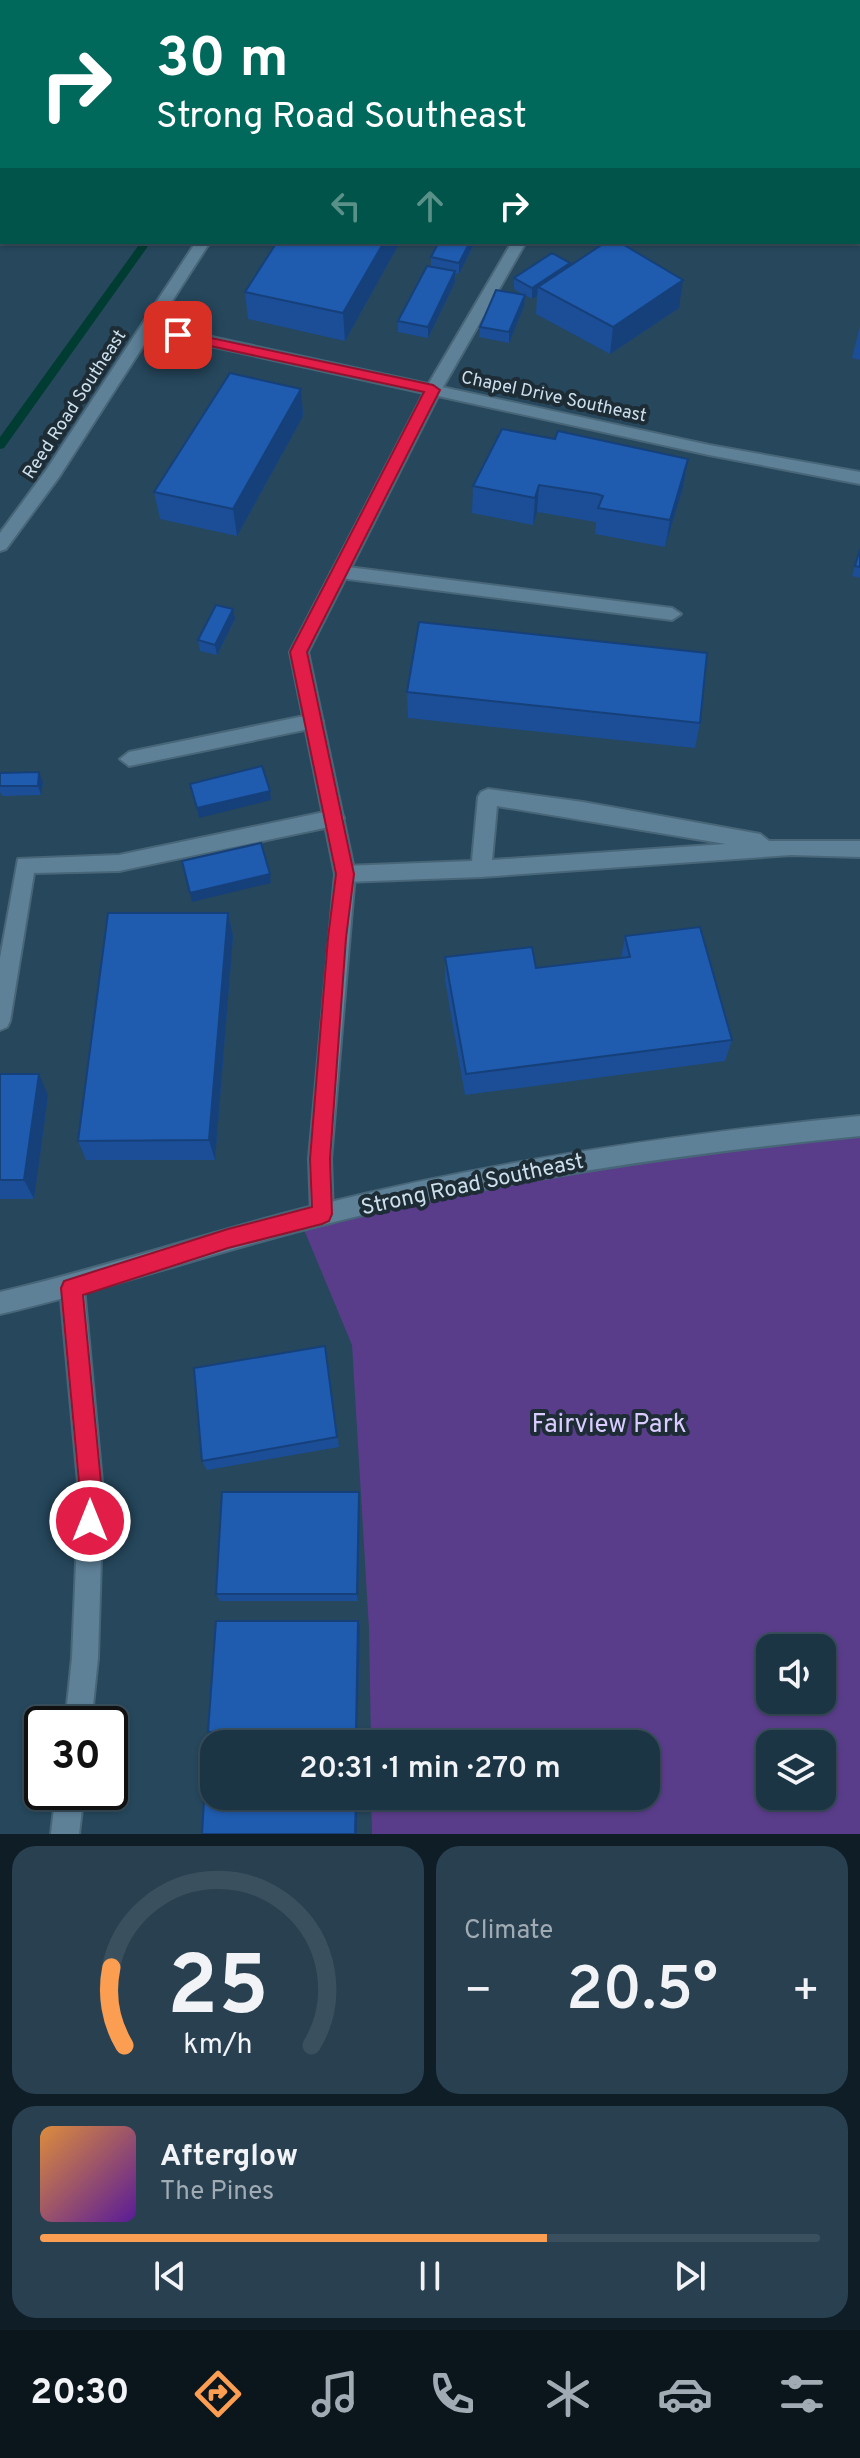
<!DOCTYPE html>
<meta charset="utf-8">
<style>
:root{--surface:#1c3545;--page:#294050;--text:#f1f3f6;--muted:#a0abb3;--line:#3a505e;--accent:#fb9e51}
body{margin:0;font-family:Overpass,sans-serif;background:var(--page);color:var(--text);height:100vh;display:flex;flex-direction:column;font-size:30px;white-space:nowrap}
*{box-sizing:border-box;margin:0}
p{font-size:26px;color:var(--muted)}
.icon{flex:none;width:44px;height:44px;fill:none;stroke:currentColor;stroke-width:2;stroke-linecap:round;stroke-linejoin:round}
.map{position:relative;height:1834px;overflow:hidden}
.sheet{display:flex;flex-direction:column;gap:12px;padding:12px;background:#0f1d26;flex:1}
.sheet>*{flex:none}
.guide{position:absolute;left:0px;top:0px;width:860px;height:244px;box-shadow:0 2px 6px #0004,0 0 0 2px var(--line);background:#00695c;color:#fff;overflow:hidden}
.controls{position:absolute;left:756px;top:1634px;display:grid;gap:16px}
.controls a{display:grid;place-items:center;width:80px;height:80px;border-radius:16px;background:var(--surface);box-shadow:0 2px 6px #0004,0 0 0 2px var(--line);font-size:40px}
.speed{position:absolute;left:24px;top:1706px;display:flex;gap:16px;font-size:40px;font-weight:700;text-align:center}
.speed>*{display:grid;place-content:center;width:104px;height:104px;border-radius:50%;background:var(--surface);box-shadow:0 2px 6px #0004,0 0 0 2px var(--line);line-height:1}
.speed .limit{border:4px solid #111;border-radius:12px;background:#fff;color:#111}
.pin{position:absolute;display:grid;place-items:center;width:68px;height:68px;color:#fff;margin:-34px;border-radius:16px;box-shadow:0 4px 12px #0006}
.me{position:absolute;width:88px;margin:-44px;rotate:0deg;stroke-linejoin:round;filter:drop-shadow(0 0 6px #0008)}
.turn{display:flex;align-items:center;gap:28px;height:168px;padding:0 24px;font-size:36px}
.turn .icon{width:104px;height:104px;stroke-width:2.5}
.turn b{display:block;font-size:56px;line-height:68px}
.lanes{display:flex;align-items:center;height:76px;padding:0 24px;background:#0003;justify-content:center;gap:40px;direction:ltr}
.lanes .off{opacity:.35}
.big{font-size:60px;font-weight:600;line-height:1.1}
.sheet .card{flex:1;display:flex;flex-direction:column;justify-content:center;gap:12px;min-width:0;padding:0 28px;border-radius:24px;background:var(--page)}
.sheet .dial{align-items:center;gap:0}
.dial svg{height:208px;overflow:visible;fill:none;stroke:var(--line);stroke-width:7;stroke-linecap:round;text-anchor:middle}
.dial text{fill:var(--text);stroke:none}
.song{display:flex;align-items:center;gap:24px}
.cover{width:96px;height:96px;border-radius:12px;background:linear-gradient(135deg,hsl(30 70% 55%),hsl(270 70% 35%))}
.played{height:8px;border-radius:4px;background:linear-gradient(90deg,var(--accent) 65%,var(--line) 65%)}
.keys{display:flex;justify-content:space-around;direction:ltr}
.heat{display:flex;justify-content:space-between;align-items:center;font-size:44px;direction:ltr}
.sheet .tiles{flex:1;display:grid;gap:12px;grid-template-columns:1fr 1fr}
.card:last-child{grid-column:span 2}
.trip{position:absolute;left:200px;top:1730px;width:460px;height:80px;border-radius:24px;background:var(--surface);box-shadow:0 2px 6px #0004,0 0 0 2px var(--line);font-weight:600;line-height:80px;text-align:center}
.tabs{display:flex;height:128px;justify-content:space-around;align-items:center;background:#0b151c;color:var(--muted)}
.tabs .icon{width:56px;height:56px}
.tabs .on{color:var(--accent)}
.tabs b{font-size:36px;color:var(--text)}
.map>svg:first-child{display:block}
</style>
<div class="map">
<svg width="860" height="1834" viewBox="0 0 860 1834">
<rect width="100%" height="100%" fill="#26475c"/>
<g fill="#593d8a" fill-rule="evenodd">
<path d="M515,0H860V63L858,2Z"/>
<path d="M860,1126V1834H372L371,1796H646V1744H371L369,1629L352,1345L300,1220L422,1190ZM770,1648H822V1700H770ZM770,1744H822V1796H770Z"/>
</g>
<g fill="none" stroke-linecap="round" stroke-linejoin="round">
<g fill="#003c32" fill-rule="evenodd">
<path d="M311,0H319L318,2H310Z"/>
<path d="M141,242H151L4,448L0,449V437Z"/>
</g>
<defs>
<g id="lane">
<path d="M512,242H526L439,394H427L425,390Z"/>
<path d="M340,566L672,608L681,614L672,620L340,578L331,572Z"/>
<path d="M314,714L323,721L314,728L129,766L120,759L129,752Z"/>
<path d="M488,789L583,802L760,834L769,841H860V857L791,855L481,877L345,882L338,880L335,874L338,868L345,866L472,861L478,797L481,792ZM497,806L726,844L492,860Z"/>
<path d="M334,810L341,813L344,818L341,823L334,826L119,871L34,873L10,1021L7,1027L0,1030V958L18,859L119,855Z"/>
</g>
<g id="street">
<path d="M147,323L709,445L860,472V484L709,455L438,396L308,652L355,874L331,1159L333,1214L330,1221L322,1225L314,1221L311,1214L309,1159L335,874L290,652L424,393L142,331V325Z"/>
<path d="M72,1277L80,1280L84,1288L103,1493L98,1658L91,1724H65L72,1658L79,1493L60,1288L64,1280Z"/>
<path d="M56,1792H84L79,1834H51Z"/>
</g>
<g id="secondary">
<path d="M440,0H464L465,2H441Z"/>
<rect x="858" y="63" width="2" height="8"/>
<path d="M196,242H210L59,477L6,549L0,551V533L47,469Z"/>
<path d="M860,1116V1136C679,1154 498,1180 322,1225C213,1252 109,1289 0,1314V1292C109,1267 214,1230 322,1204C499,1160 679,1134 860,1116Z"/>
</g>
</defs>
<use href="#lane" stroke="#486678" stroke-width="4"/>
<use href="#street" stroke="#486678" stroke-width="4"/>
<use href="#secondary" stroke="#486678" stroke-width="4"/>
<use href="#lane" fill="#5e8198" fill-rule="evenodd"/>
<use href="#street" fill="#5e8198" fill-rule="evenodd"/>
<use href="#secondary" fill="#5e8198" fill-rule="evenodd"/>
</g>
<g fill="#1b4e96">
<path d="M277,242H400L345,341L248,319L245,292Z"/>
<path d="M439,242H475L459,274L455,273V282L428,338L398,332V321L431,267V257Z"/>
<path d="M570,263V266L679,308L610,354L536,314L537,296L532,299L525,295L524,306L509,343L479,337L480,327L524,295L514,289V278Z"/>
<path d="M860,326V360L852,358Z"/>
<path d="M301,389L303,416L237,536L160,519L154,492Z"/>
<path d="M555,439L688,459L683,487L665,547L595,534L596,522L537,512L533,525L472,513L473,486Z"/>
<path d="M860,548V578L852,576Z"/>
<path d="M235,619L217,655L200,651L198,640Z"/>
<path d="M407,692L700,723L695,748L408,718Z"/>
<path d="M0,773L43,782L41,795L2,796L0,792Z"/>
<path d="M228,913L233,936L215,1160H86L78,1141Z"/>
<path d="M625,936L732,1040L725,1061L465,1095L445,980V957L536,968L621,958Z"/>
<path d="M0,1074L48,1095L34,1199H0Z"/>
<path d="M327,1358L339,1447L207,1470L202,1461Z"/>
<path d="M359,1492L360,1501L358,1601H220L216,1594Z"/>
<path d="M360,1627L357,1736H213L208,1732Z"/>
</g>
<g fill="#16407a">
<path d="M384,242H400L345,341L343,313Z"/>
<path d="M470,242H475L459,274V263Z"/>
<path d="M570,263L569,274L538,287L537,296L532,299V288Z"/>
<path d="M455,271V282L428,338V327Z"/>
<path d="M683,280L679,308L610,354L613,327Z"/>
<path d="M525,295L524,306L509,343V332Z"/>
<path d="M301,389L303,416L237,536L233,509Z"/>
<path d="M688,459L683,487L665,547L670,520Z"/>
<path d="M539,485L537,512L533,525L535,498Z"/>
<path d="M233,609L235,619L217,655L215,645Z"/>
<path d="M39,772L43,782L41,795L38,786Z"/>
<path d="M270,791L271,800L199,818L197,808Z"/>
<path d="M270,874L271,883L192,902L190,893Z"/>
<path d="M228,913L233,936L215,1160L209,1140Z"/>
<path d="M39,1074L48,1095L34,1199L24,1180Z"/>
<path d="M359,1492L360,1501L358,1601L357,1594Z"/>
<path d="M358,1621L360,1627L357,1736L356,1732Z"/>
<path d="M356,1796H357V1834H355Z"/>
</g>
<g fill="#1f5bae" stroke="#16407a" stroke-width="2">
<path d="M277,242H384L343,313L245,292Z"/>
<path d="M439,242H470L459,263L431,257Z"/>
<path d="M606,242H619L683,280L613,327L538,287Z"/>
<path d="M552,253L570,263L532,288L514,278Z"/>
<path d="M427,266L455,271L428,327L398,321Z"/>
<path d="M496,290L525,295L509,332L480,327Z"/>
<path d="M230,373L301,389L233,509L154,492Z"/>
<path d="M502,429L555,439L558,431L688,459L670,520L598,508L603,496L597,494L539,485L535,498L473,486Z"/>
<path d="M860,549V567L855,566Z"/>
<path d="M216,605L233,609L215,645L198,640Z"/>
<path d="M419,622L707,653L700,723L407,692Z"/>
<path d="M262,766L270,791L197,808L190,784Z"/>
<path d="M39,772L38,786H0V773Z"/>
<path d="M261,843L270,874L190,893L182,861Z"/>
<path d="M108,913H228L209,1140L78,1141Z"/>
<path d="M700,927L732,1040L466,1074L445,957L532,947L536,968L630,957L625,936Z"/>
<path d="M0,1074H39L24,1180H0Z"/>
<path d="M325,1346L337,1437L202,1461L194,1368Z"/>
<path d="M222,1492H359L357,1594H216Z"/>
<path d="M216,1621H358L356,1732H208Z"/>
<path d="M206,1768H214V1796H356L355,1834H202Z"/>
</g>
<path fill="#e11d48" stroke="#92132f" stroke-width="2" d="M178,331L433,385L440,390L307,652L354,874L346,938L330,1159L332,1214L329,1221L322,1224L228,1248L83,1295L102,1493L98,1529L90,1532L82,1529L79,1521L80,1493L61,1288L64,1281L228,1229L312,1207L310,1159L328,938L336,874L290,652L424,392L173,338L171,335Z"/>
<g text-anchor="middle" stroke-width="8" stroke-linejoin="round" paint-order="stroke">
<g font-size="18" fill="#cddfec" stroke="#1d2c35">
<text transform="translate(554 396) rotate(12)" y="6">Chapel Drive Southeast</text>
<text transform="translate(74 404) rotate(-57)" y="6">Reed Road Southeast</text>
</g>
<g font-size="22" fill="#cddfec" stroke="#1d2c35">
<text transform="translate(472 1183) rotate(-12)" y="8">Strong Road Southeast</text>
</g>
<g font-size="26" fill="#daccff" stroke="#1d2c35">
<text x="609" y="1432">Fairview Park</text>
</g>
</g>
</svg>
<div class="controls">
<a><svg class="icon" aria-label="sound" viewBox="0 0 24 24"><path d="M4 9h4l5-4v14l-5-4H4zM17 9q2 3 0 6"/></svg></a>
<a><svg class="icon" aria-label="layers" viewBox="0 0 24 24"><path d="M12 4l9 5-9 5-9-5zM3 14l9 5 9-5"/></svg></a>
</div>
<div class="speed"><div class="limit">30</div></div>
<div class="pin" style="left:178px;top:335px;background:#d93025"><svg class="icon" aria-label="arrive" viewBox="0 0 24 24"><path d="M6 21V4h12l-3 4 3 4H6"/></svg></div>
<svg class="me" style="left:90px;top:1521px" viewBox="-20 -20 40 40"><circle r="17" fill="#e11d48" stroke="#fff" stroke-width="3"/><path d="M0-11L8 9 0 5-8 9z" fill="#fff"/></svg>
<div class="trip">20:31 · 1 min · 270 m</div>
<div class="guide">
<div class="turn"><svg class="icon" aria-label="right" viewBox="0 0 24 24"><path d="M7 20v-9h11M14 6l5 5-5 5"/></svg><div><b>30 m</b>Strong Road Southeast</div></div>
<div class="lanes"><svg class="icon off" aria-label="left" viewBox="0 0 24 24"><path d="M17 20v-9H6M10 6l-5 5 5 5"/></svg><svg class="icon off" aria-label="ahead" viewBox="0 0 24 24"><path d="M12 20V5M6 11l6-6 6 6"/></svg><svg class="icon" aria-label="right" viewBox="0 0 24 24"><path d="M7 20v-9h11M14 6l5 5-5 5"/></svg></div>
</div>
</div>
<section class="sheet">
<div class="tiles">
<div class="card dial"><svg viewBox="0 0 100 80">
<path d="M14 69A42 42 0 1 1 86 69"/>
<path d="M14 69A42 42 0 0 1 9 39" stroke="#fb9e51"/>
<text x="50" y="56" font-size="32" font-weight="700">25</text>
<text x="50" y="72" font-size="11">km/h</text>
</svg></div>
<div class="card"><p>Climate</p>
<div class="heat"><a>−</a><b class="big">20.5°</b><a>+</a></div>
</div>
<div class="card">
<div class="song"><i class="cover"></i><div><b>Afterglow</b><p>The Pines</p></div></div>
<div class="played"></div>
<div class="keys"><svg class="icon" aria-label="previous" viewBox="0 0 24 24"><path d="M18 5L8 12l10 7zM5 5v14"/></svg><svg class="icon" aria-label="pause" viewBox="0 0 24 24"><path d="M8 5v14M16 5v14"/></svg><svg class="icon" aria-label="next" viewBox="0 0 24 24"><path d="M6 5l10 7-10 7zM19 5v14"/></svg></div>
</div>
</div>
</section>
<nav class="tabs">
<b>20:30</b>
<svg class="icon on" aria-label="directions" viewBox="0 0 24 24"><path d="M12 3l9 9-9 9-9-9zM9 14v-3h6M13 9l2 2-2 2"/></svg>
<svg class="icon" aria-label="music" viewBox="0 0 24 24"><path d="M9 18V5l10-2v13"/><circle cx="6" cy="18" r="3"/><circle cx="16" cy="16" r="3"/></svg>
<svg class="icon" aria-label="phone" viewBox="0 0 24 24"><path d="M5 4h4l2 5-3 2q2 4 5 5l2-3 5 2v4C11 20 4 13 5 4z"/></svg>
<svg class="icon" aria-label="climate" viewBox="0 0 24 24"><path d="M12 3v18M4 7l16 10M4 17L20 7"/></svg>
<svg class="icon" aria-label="car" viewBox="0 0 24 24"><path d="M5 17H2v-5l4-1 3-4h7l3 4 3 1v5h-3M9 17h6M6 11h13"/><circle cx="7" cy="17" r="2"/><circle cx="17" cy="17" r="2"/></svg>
<svg class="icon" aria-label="filters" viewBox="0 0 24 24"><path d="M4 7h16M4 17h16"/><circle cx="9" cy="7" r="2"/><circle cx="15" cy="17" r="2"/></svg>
</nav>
